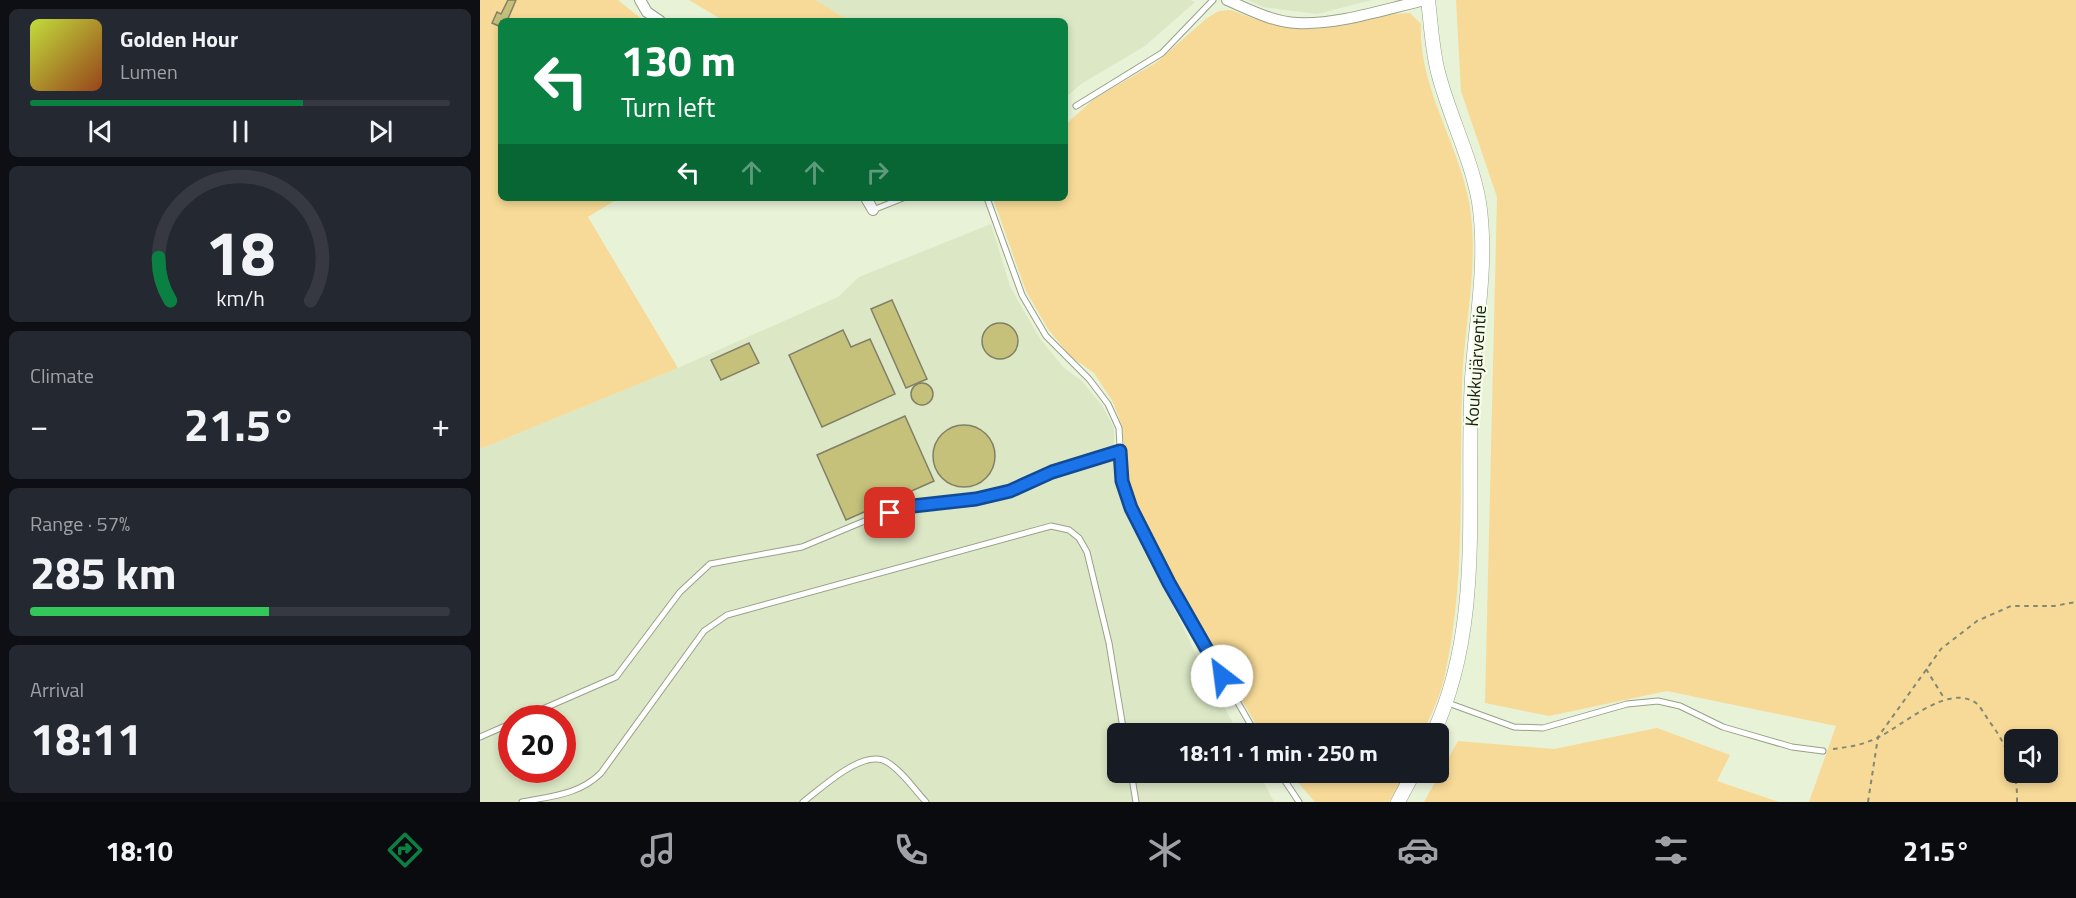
<!DOCTYPE html>
<meta charset="utf-8">
<style>
:root{--surface:#171b24;--page:#242831;--text:#f1f3f6;--muted:#9ea1a6;--line:#363941;--accent:#0b8043}
body{margin:0;font-family:"Titillium Web",sans-serif;background:var(--page);color:var(--text);height:100vh;display:flex;flex-direction:column;font-size:22px;white-space:nowrap}
*{box-sizing:border-box;margin:0}
p{font-size:20px;color:var(--muted)}
.icon{flex:none;width:33px;height:33px;fill:none;stroke:currentColor;stroke-width:2;stroke-linecap:round;stroke-linejoin:round}
.map{position:relative;flex:1;overflow:hidden}
.panel{display:flex;flex-direction:column;gap:9px;padding:9px;background:#0d0f14;width:480px}
.panel>*{flex:none}
.guide{position:absolute;left:18px;top:18px;width:570px;height:183px;border-radius:9px;box-shadow:0 3px 9px #0003;background:#0b8043;color:#fff;overflow:hidden}
.fabs{position:absolute;left:1524px;top:729px;display:grid;gap:12px}
.fabs a{display:grid;place-items:center;width:54px;height:54px;border-radius:9px;background:var(--surface);box-shadow:0 3px 9px #0003;font-size:30px}
.speed{position:absolute;left:18px;top:705px;display:flex;gap:12px;font-size:30px;font-weight:700;text-align:center}
.speed>*{display:grid;place-content:center;width:78px;height:78px;border-radius:50%;background:var(--surface);box-shadow:0 3px 9px #0003;line-height:1}
.speed .limit{border:9px solid #d22;background:#fff;color:#111}
.pin{position:absolute;display:grid;place-items:center;width:51px;height:51px;color:#fff;margin:-26px;border-radius:12px;box-shadow:0 3px 9px #0006}
.me{position:absolute;width:66px;margin:-33px;rotate:330deg;stroke-linejoin:round;filter:drop-shadow(0 0 4px #0008)}
.turn{display:flex;align-items:center;gap:21px;height:126px;padding:0 24px;font-size:27px}
.turn .icon{width:78px;height:78px;stroke-width:2.5}
.turn b{display:block;font-size:42px;line-height:51px}
.lanes{display:flex;align-items:center;height:57px;padding:0 24px;background:#0003;justify-content:center;gap:30px;direction:ltr}
.lanes .off{opacity:.35}
.big{font-size:45px;font-weight:700;line-height:1.1}
.panel .tile{flex:1;display:flex;flex-direction:column;justify-content:center;gap:9px;min-width:0;padding:0 21px;border-radius:9px;background:var(--page)}
.panel .dial{align-items:center;gap:0}
.dial svg{height:156px;overflow:visible;fill:none;stroke:var(--line);stroke-width:7;stroke-linecap:round;text-anchor:middle}
.dial text{fill:var(--text);stroke:none}
.song{display:flex;align-items:center;gap:18px}
.cover{width:72px;height:72px;border-radius:9px;background:linear-gradient(135deg,hsl(70 70% 55%),hsl(20 70% 35%))}
.played{height:6px;border-radius:3px;background:linear-gradient(90deg,var(--accent) 65%,var(--line) 65%)}
.keys{display:flex;justify-content:space-around;direction:ltr}
.heat{display:flex;justify-content:space-between;align-items:center;font-size:33px;direction:ltr}
.charge{height:9px;border-radius:4px;background:linear-gradient(90deg,#34c759 57%,var(--line) 0)}
.trip{position:absolute;left:627px;top:723px;width:342px;height:60px;border-radius:9px;background:var(--surface);box-shadow:0 3px 9px #0003;font-weight:700;line-height:60px;text-align:center}
.tab-bar{display:flex;height:96px;justify-content:space-around;align-items:center;background:#090b0e;color:var(--muted)}
.tab-bar .icon{width:42px;height:42px}
.tab-bar .selected{color:var(--accent)}
.tab-bar b{font-size:27px;color:var(--text)}
main{display:flex;flex:1;min-height:0}
.map>svg:first-child{display:block}
</style>
<main>
<section class="panel">
<div class="tile">
<div class="song"><i class="cover"></i><div><b>Golden Hour</b><p>Lumen</p></div></div>
<div class="played"></div>
<div class="keys"><svg class="icon" aria-label="previous" viewBox="0 0 24 24"><path d="M18 5L8 12l10 7zM5 5v14"/></svg><svg class="icon" aria-label="pause" viewBox="0 0 24 24"><path d="M8 5v14M16 5v14"/></svg><svg class="icon" aria-label="next" viewBox="0 0 24 24"><path d="M6 5l10 7-10 7zM19 5v14"/></svg></div>
</div>
<div class="tile dial"><svg viewBox="0 0 100 80">
<path d="M14 69A42 42 0 1 1 86 69"/>
<path d="M14 69A42 42 0 0 1 8 47" stroke="#0b8043"/>
<text x="50" y="56" font-size="32" font-weight="700">18</text>
<text x="50" y="72" font-size="11">km/h</text>
</svg></div>
<div class="tile"><p>Climate</p>
<div class="heat"><a>−</a><b class="big">21.5°</b><a>+</a></div>
</div>
<div class="tile"><p>Range · 57%</p><b class="big">285 km</b><div class="charge"></div></div>
<div class="tile"><p>Arrival</p><b class="big">18:11</b></div>
</section>
<div class="map">
<svg width="1596" height="802" viewBox="0 0 1596 802">
<rect width="100%" height="100%" fill="#e8f2d7"/>
<g fill="#dbe7c5" fill-rule="evenodd">
<path d="M335,0H711L715,2L665,46L601,84L585,98V21H370Z"/>
<path d="M768,0H892L837,14L783,7Z"/>
<path d="M511,224L530,286L541,306L561,340L584,368L602,381L623,407L634,428V458L638,486L648,512L714,650L758,733L638,734V772L779,773L794,802H0V449L198,368L358,297L379,277ZM32,718H82V770H32Z"/>
</g>
<g fill="#f7da97" fill-rule="evenodd">
<path d="M0,0H138L164,21H21V198H139L108,217L198,368L0,449Z"/>
<path d="M209,0H335L370,21H244Z"/>
<path d="M976,0H1596V802H1329L1356,726L1187,691L1069,716L1005,703L1017,197L981,91ZM1534,740H1568V772H1534Z"/>
<path d="M751,10C786,24 818,34 856,26C880,22 905,13 930,13L941,24C938,86 978,142 989,202C1000,263 984,323 982,384C979,481 986,579 965,674C961,695 951,714 943,733H781L692,579L654,504L647,473L642,426L633,402L614,373L590,356L568,329L546,291L514,201L516,198H585V125L614,99L677,62L727,18L739,11Z"/>
<path d="M1177,728L1250,755L1237,781L1299,802H944L978,741L1074,749Z"/>
<path d="M810,773H926L909,802H835Z"/>
</g>
<g fill="#c5c07a" stroke="#818066" stroke-width="1.5">
<path d="M28,0H36L27,21H21V27L12,23L17,12L21,14Z"/>
<path d="M412,300L447,379L426,388L391,309Z"/>
<circle cx="520" cy="341" r="18"/>
<path d="M363,330L371,347L390,339L415,394L342,427L309,355Z"/>
<path d="M269,343L279,363L241,380L231,360Z"/>
<circle cx="442" cy="394" r="11"/>
<path d="M425,416L454,481L366,520L337,455Z"/>
<circle cx="484" cy="456" r="31"/>
</g>
<g fill="none" stroke-linecap="round" stroke-linejoin="round">
<defs>
<g id="service">
<path d="M596,106L682,53L733,0"/>
<path d="M507,198L542,295L566,336L609,379L628,404L639,428L642,481L651,508L689,583L776,734"/>
<path d="M393,210L423,198"/>
<path d="M968,703L1034,727L1063,728L1147,704L1178,701L1200,706L1243,727L1312,747L1343,751"/>
<path d="M42,718L136,677L200,592L230,564L322,547L387,520L433,506L496,499L530,491L572,472L640,451"/>
<path d="M0,737L32,723"/>
<path d="M651,772L656,802"/>
<path d="M799,772L819,802"/>
<path d="M42,802C71,796 99,795 121,773L224,631L247,615L571,526L589,530L599,538L607,552L629,643L644,734"/>
<path d="M323,802C342,788 383,748 407,762C422,771 434,789 446,802"/>
</g>
<g id="minor">
<path d="M160,0L167,12L180,21"/>
<path d="M747,0C770,10 793,22 817,23C859,25 905,9 945,0"/>
<path d="M386,198L393,210"/>
</g>
<g id="tertiary">
<path d="M948,0C951,24 952,49 958,72C969,116 991,157 999,202C1008,262 996,320 992,379C985,498 1005,623 953,734"/>
<path d="M918,802L934,772"/>
</g>
</defs>
<use href="#service" stroke="#98a188" stroke-width="7"/>
<use href="#minor" stroke="#98a188" stroke-width="12"/>
<use href="#tertiary" stroke="#98a188" stroke-width="15"/>
<g stroke="#818876" stroke-width="2" stroke-dasharray="4.5 4.5" stroke-linecap="butt">
<path d="M1446,669L1464,698"/>
<path d="M1353,749C1369,747 1382,745 1397,738C1423,726 1467,683 1496,703C1502,708 1507,719 1512,725C1528,747 1538,774 1537,802"/>
<path d="M1388,802L1398,737L1461,649L1497,621L1531,606H1574L1596,602"/>
</g>
<use href="#service" stroke="#fff" stroke-width="5"/>
<use href="#minor" stroke="#fff" stroke-width="10"/>
<use href="#tertiary" stroke="#fff" stroke-width="14"/>
</g>
<g fill="none" stroke-linecap="round" stroke-linejoin="round">
<defs>
<path id="route" d="M410,513L433,506L496,499L530,491L572,472L640,451L642,481L651,508L689,583L742,676"/>
</defs>
<use href="#route" stroke="#114b97" stroke-width="15"/>
<use href="#route" stroke="#1a73e8" stroke-width="10"/>
</g>
<g text-anchor="middle" stroke-width="4.5" stroke-linejoin="round" paint-order="stroke">
<g font-size="18" fill="#191d13" stroke="#f6ffe9">
<text transform="translate(996 366) rotate(-86)" y="6">Koukkujärventie</text>
</g>
</g>
</svg>
<div class="fabs">
<a><svg class="icon" aria-label="sound" viewBox="0 0 24 24"><path d="M4 9h4l5-4v14l-5-4H4zM17 9q2 3 0 6"/></svg></a>
</div>
<div class="speed"><div class="limit">20</div></div>
<div class="pin" style="left:410px;top:513px;background:#d93025"><svg class="icon" aria-label="arrive" viewBox="0 0 24 24"><path d="M6 21V4h12l-3 4 3 4H6"/></svg></div>
<svg class="me" style="left:742px;top:676px" viewBox="-20 -20 40 40"><circle r="19" fill="#fff"/><path d="M0-13L10 11 0 6-10 11z" fill="#1a73e8"/></svg>
<div class="trip">18:11 · 1 min · 250 m</div>
<div class="guide">
<div class="turn"><svg class="icon" aria-label="left" viewBox="0 0 24 24"><path d="M17 20v-9H6M10 6l-5 5 5 5"/></svg><div><b>130 m</b>Turn left</div></div>
<div class="lanes"><svg class="icon" aria-label="left" viewBox="0 0 24 24"><path d="M17 20v-9H6M10 6l-5 5 5 5"/></svg><svg class="icon off" aria-label="ahead" viewBox="0 0 24 24"><path d="M12 20V5M6 11l6-6 6 6"/></svg><svg class="icon off" aria-label="ahead" viewBox="0 0 24 24"><path d="M12 20V5M6 11l6-6 6 6"/></svg><svg class="icon off" aria-label="right" viewBox="0 0 24 24"><path d="M7 20v-9h11M14 6l5 5-5 5"/></svg></div>
</div>
</div>
</main>
<nav class="tab-bar">
<b>18:10</b>
<svg class="icon selected" aria-label="directions" viewBox="0 0 24 24"><path d="M12 3l9 9-9 9-9-9zM9 14v-3h6M13 9l2 2-2 2"/></svg>
<svg class="icon" aria-label="music" viewBox="0 0 24 24"><path d="M9 18V5l10-2v13"/><circle cx="6" cy="18" r="3"/><circle cx="16" cy="16" r="3"/></svg>
<svg class="icon" aria-label="phone" viewBox="0 0 24 24"><path d="M5 4h4l2 5-3 2q2 4 5 5l2-3 5 2v4C11 20 4 13 5 4z"/></svg>
<svg class="icon" aria-label="climate" viewBox="0 0 24 24"><path d="M12 3v18M4 7l16 10M4 17L20 7"/></svg>
<svg class="icon" aria-label="car" viewBox="0 0 24 24"><path d="M5 17H2v-5l4-1 3-4h7l3 4 3 1v5h-3M9 17h6M6 11h13"/><circle cx="7" cy="17" r="2"/><circle cx="17" cy="17" r="2"/></svg>
<svg class="icon" aria-label="filters" viewBox="0 0 24 24"><path d="M4 7h16M4 17h16"/><circle cx="9" cy="7" r="2"/><circle cx="15" cy="17" r="2"/></svg>
<b>21.5°</b>
</nav>
